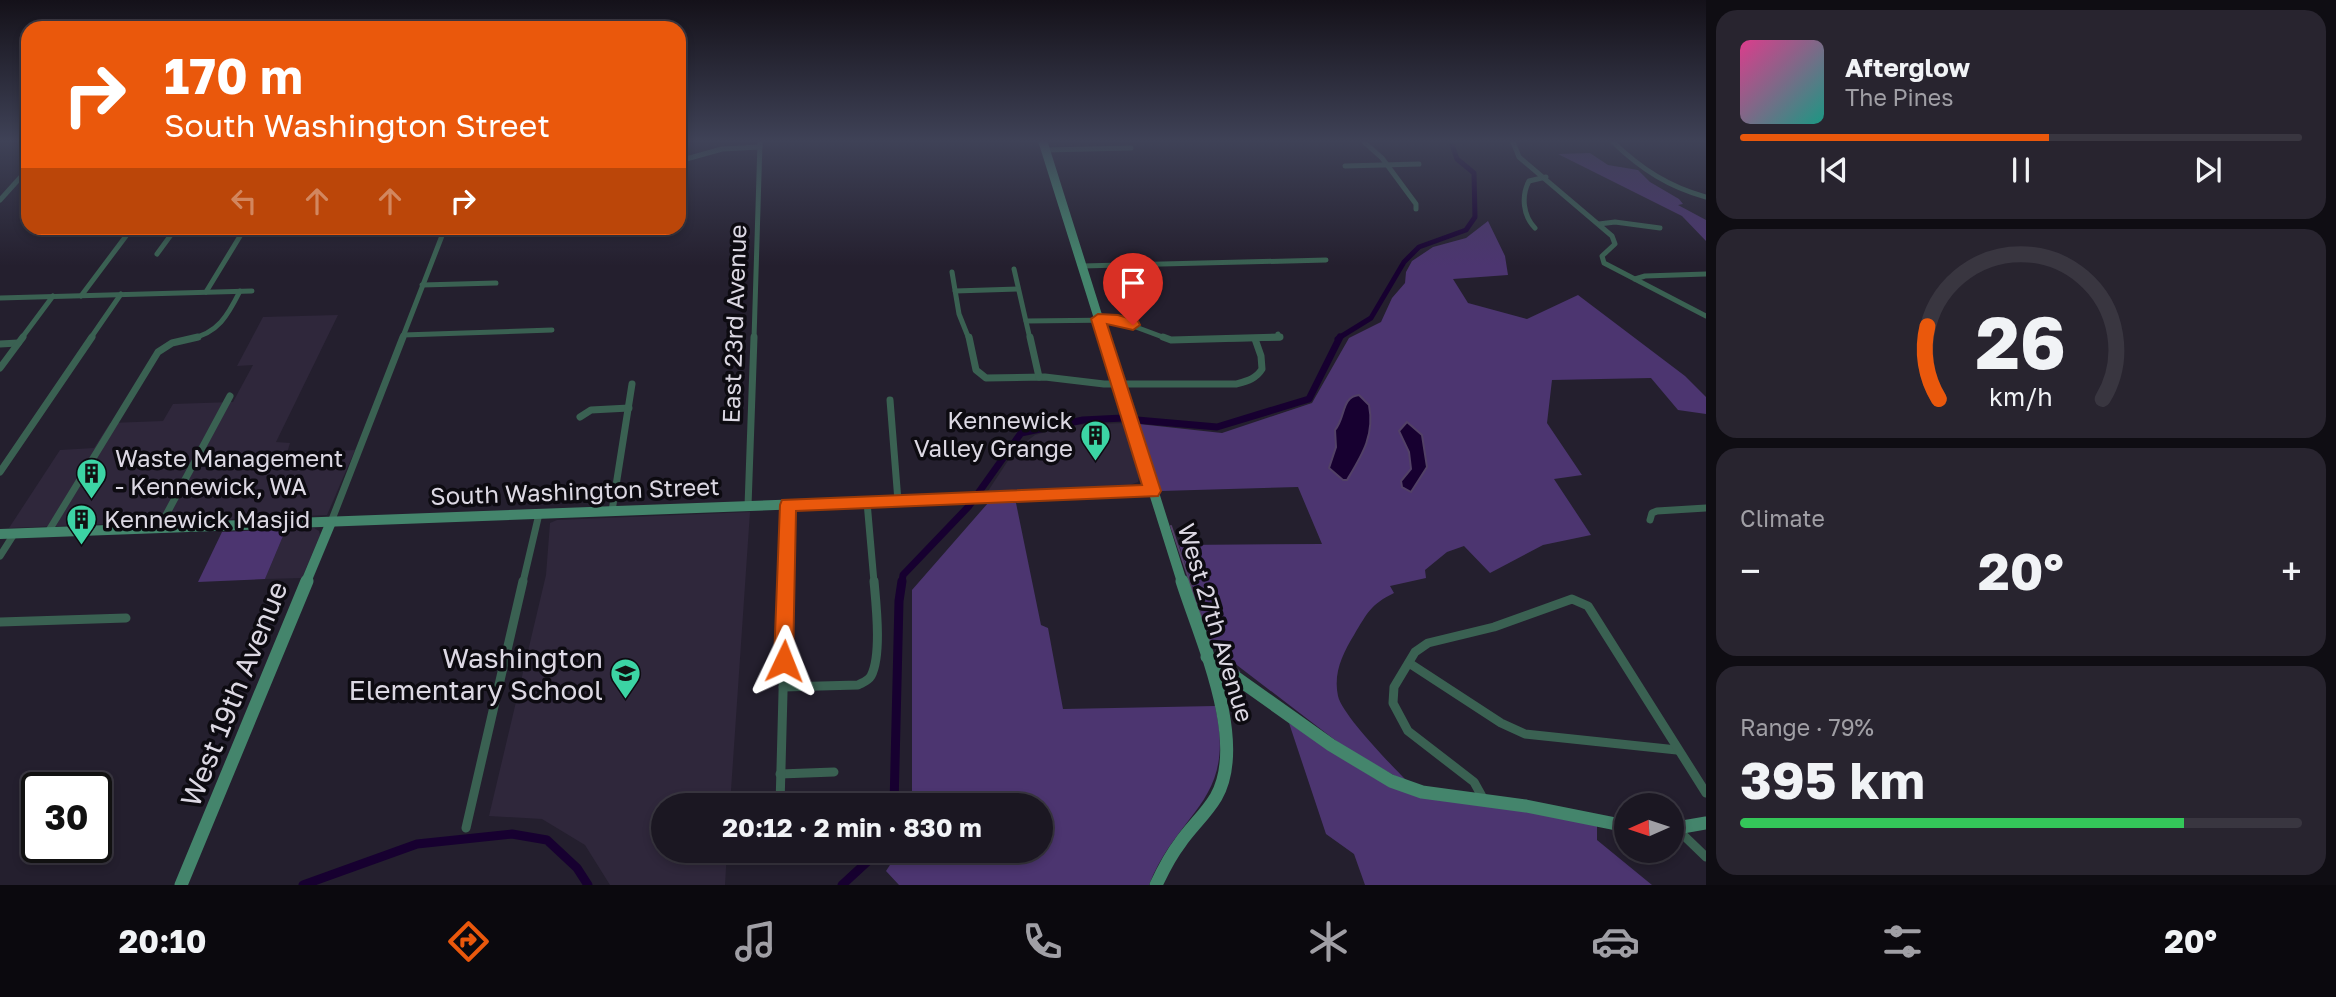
<!DOCTYPE html>
<meta charset="utf-8">
<style>
:root{--surface:#1b1722;--page:#28242f;--text:#f1f3f6;--muted:#a09fa5;--line:#393640;--accent:#ea580c}
body{margin:0;font-family:"Golos Text",sans-serif;background:var(--page);color:var(--text);height:100vh;display:flex;flex-direction:column;font-size:26px;white-space:nowrap}
*{box-sizing:border-box;margin:0}
p{font-size:23px;color:var(--muted)}
.icon{flex:none;width:38px;height:38px;fill:none;stroke:currentColor;stroke-width:2;stroke-linecap:round;stroke-linejoin:round}
.map{position:relative;flex:1;overflow:hidden}
.sheet{display:flex;flex-direction:column;gap:10px;padding:10px;background:#0f0d13;width:630px}
.sheet>*{flex:none}
.guide{position:absolute;left:21px;top:21px;width:665px;height:214px;border-radius:21px;box-shadow:0 4px 10px #0003,0 0 0 2px var(--line);background:#ea580c;color:#fff;overflow:hidden}
.needle{width:46px;rotate:267deg}
.controls{position:absolute;left:1614px;top:793px;display:grid;gap:14px}
.controls a{display:grid;place-items:center;width:70px;height:70px;border-radius:50%;background:var(--surface);box-shadow:0 4px 10px #0003,0 0 0 2px var(--line);font-size:35px}
.speed{position:absolute;left:21px;top:772px;display:flex;gap:14px;font-size:35px;font-weight:700;text-align:center}
.speed>*{display:grid;place-content:center;width:91px;height:91px;border-radius:50%;background:var(--surface);box-shadow:0 4px 10px #0003,0 0 0 2px var(--line);line-height:1}
.speed .limit{border:4px solid #111;border-radius:10px;background:#fff;color:#111}
.pin{position:absolute;display:grid;place-items:center;width:60px;height:60px;color:#fff;margin:-72px -30px;border-radius:50% 50% 50% 0;rotate:-45deg;box-shadow:0 0 7px #0007}
.pin .icon{rotate:45deg}
.me{position:absolute;width:77px;margin:-38px;rotate:2deg;stroke-linejoin:round;filter:drop-shadow(0 0 5px #0008)}
.turn{display:flex;align-items:center;gap:24px;height:147px;padding:0 28px;font-size:32px}
.turn .icon{width:91px;height:91px;stroke-width:2.5}
.turn b{display:block;font-size:49px;line-height:60px}
.lanes{display:flex;align-items:center;height:66px;padding:0 28px;background:#0003;justify-content:center;gap:35px;direction:ltr}
.lanes .off{opacity:.35}
.big{font-size:52px;font-weight:700;line-height:1.1}
.sheet .widget{flex:1;display:flex;flex-direction:column;justify-content:center;gap:10px;min-width:0;padding:0 24px;border-radius:21px;background:var(--page)}
.sheet .dial{align-items:center;gap:0}
.dial svg{height:182px;overflow:visible;fill:none;stroke:var(--line);stroke-width:7;stroke-linecap:round;text-anchor:middle}
.dial text{fill:var(--text);stroke:none}
.song{display:flex;align-items:center;gap:21px}
.cover{width:84px;height:84px;border-radius:10px;background:linear-gradient(135deg,hsl(330 70% 55%),hsl(170 70% 35%))}
.played{height:7px;border-radius:4px;background:linear-gradient(90deg,var(--accent) 55%,var(--line) 55%)}
.keys{display:flex;justify-content:space-around;direction:ltr}
.heat{display:flex;justify-content:space-between;align-items:center;font-size:38px;direction:ltr}
.charge{height:10px;border-radius:5px;background:linear-gradient(90deg,#34c759 79%,var(--line) 0)}
.trip{position:absolute;left:651px;top:793px;width:402px;height:70px;border-radius:35px;background:var(--surface);box-shadow:0 4px 10px #0003,0 0 0 2px var(--line);font-weight:700;line-height:70px;text-align:center}
.tab-bar{display:flex;height:112px;justify-content:space-around;align-items:center;background:#0b090e;color:var(--muted)}
.tab-bar .icon{width:49px;height:49px}
.tab-bar .active{color:var(--accent)}
.tab-bar b{font-size:32px;color:var(--text)}
main{display:flex;flex:1;min-height:0}
.map>svg:first-child{display:block}
</style>
<main>
<div class="map">
<svg width="1706" height="885" viewBox="0 0 1706 885">
<rect width="100%" height="100%" fill="#241f2e"/>
<g fill="#2f273b">
<path d="M338,315L276,442L290,443L287,453L355,450L327,515L9,528L60,450L94,448L110,423L163,421L173,404L233,402L253,365L237,366L263,317Z"/>
<path d="M1125,423L1140,472L1138,482L1127,486L988,491L1015,450L1035,435L1071,425Z"/>
<path d="M750,512L730,805H663V850L727,851L725,885H610L585,845L542,819L489,816L546,575L550,523L557,520Z"/>
<path d="M314,528L319,531L320,535L302,578L265,579L286,529Z"/>
</g>
<g fill="#4c3570">
<path d="M1590,153L1608,165L1638,170L1650,182L1679,199L1683,204L1678,205L1706,220V241L1682,216L1558,154Z"/>
<path d="M1488,221L1505,256L1508,275L1453,279L1468,303L1527,319L1578,295L1685,376L1706,397V414L1678,410L1651,378L1552,380L1547,423L1582,475L1554,479L1591,535L1543,545L1490,573L1464,546L1447,552L1425,570L1426,578L1390,586L1394,593C1370,605 1368,612 1354,635C1343,653 1333,673 1338,696C1342,715 1394,768 1410,784L1348,750L1212,646L1179,545L1322,544L1298,487L1161,491L1139,424L1222,433L1312,403L1349,338L1381,322L1392,298L1405,283L1406,272L1412,261L1433,247L1466,238Z"/>
<path d="M988,503H1016L1041,625L1048,628L1063,709L1215,706C1237,802 1179,809 1149,885H899L886,871L899,851L1041,850V805H912V590Z"/>
<path d="M286,529L265,579L198,582L222,532Z"/>
<path d="M1289,723L1374,778L1597,826V840L1652,885H1365L1354,854L1326,834Z"/>
</g>
<g fill="#170030" stroke="#524166" stroke-width="2">
<path d="M1359,395L1369,405C1375,435 1362,455 1347,480H1343L1329,468L1336,447L1335,430C1346,417 1341,397 1359,395Z"/>
<path d="M1407,422L1422,435L1427,467L1411,492L1402,487L1401,481L1411,469L1409,452L1399,431Z"/>
</g>
<g fill="none" stroke-linecap="round" stroke-linejoin="round">
<path stroke="#524166" stroke-width="2" d="M1171,526L1190,582"/>
<g stroke="#524166" stroke-width="2.5">
<path d="M1189,581L1204,625"/>
<path d="M1208,637L1220,654L1239,672"/>
</g>
<path stroke="#170030" stroke-width="5" d="M1337,339L1371,318L1404,262L1419,247L1466,230L1475,217L1474,173L1457,159L1451,142"/>
<g stroke="#170030" stroke-width="7">
<path d="M1137,420L1217,427L1309,399L1340,337"/>
<path d="M902,582L903,575L969,506L1021,433L1083,420L1123,418"/>
</g>
<g stroke="#170030" stroke-width="9">
<path d="M894,805L899,601L902,581"/>
<path d="M303,885L417,844L512,834L547,840L577,868L588,885"/>
<path d="M842,885L880,850"/>
</g>
<g stroke="#3a6152" stroke-width="5">
<path d="M1364,142L1382,158L1416,204V209"/>
<path d="M1513,142L1519,157L1612,236L1615,244L1602,256L1604,263L1706,316"/>
<path d="M1613,142C1641,169 1669,187 1706,197"/>
<path d="M1045,150L1131,148"/>
<path d="M679,161L722,149L760,147"/>
<path d="M1345,166L1419,164"/>
<path d="M0,200L28,169"/>
<path d="M1599,224L1615,222L1660,228"/>
<path d="M1535,228C1523,216 1521,196 1529,181L1546,177"/>
<path d="M157,254L176,228"/>
<path d="M1082,266L1326,260"/>
<path d="M1014,269L1030,339"/>
<path d="M952,272L959,314L969,339"/>
<path d="M1635,279L1645,276L1706,274"/>
<path d="M422,285L496,283"/>
<path d="M955,291L1018,289"/>
<path d="M206,292L245,228"/>
<path d="M81,296L132,228"/>
<path d="M0,298L252,291"/>
<path d="M1026,321L1117,320L1168,339"/>
<path d="M403,335L552,330"/>
<path d="M21,339L53,296"/>
<path d="M90,339L121,294"/>
<path d="M189,339C218,334 228,315 240,291"/>
<path d="M402,339L445,228"/>
<path d="M754,339L760,142"/>
<path d="M1230,339L1280,338L1278,334"/>
</g>
<g stroke="#3a6152" stroke-width="7">
<path d="M969,337L976,370L986,378L1045,377L1104,384H1236C1247,381 1256,379 1262,369L1261,356L1255,339"/>
<path d="M1030,337L1039,377"/>
<path d="M1163,337L1171,340L1280,337"/>
<path d="M0,344L18,343"/>
<path d="M0,368L23,337"/>
<path d="M890,400L898,501"/>
<path d="M580,417L591,410L629,408"/>
<path d="M0,472L92,337"/>
<path d="M867,502L874,582"/>
<path d="M748,506L754,337"/>
<path d="M612,511L632,384"/>
<path d="M1650,520L1652,513L1657,511L1706,508"/>
<path d="M331,522L403,337"/>
<path d="M159,528L230,396"/>
<path d="M48,532L158,352L172,343L198,337"/>
<path d="M0,556L14,534"/>
<path d="M523,582L539,514"/>
<path d="M786,582L788,505"/>
</g>
<g stroke="#3a6152" stroke-width="9">
<path d="M0,622L126,618"/>
<path d="M1409,663L1501,723L1525,734L1677,750"/>
<path d="M783,687L858,685C864,682 868,681 871,676C882,655 876,604 874,581"/>
<path d="M780,774L834,772"/>
<path d="M1484,800L1474,782L1408,731L1393,703L1394,687L1415,652L1428,643L1494,627L1572,599L1588,606L1706,793"/>
<path d="M780,805L786,581"/>
<path d="M466,828L523,581"/>
<path d="M1677,829L1706,857"/>
</g>
<path stroke="#44856c" stroke-width="9" d="M1043,142L1105,339"/>
<g stroke="#44856c" stroke-width="10">
<path d="M1105,337L1182,582"/>
<path d="M0,534L1152,491"/>
<path d="M306,582L331,522"/>
</g>
<g stroke="#44856c" stroke-width="13">
<path d="M1207,657L1331,745L1391,781L1422,792L1526,806L1626,826"/>
<path d="M1671,829L1706,823"/>
<path d="M181,885L307,581"/>
<path d="M1156,885C1163,870 1170,856 1180,843C1191,827 1206,814 1216,797C1248,741 1200,638 1182,581"/>
</g>
</g>
<linearGradient id="sky" x2="0" y2="1"><stop stop-color="#141119"/><stop offset="0.53" stop-color="#3f4257"/><stop offset="1" stop-color="#3f4257" stop-opacity="0"/></linearGradient>
<rect width="1706" height="266" fill="url(#sky)"/>
<path fill="#ea580c" stroke="#983908" stroke-width="2" d="M1098,314L1118,315L1138,321L1140,325L1133,330L1107,324L1161,491L1158,496L796,511L793,661L791,667L784,670L777,667L774,661L780,505L782,500L1142,485L1091,319Z"/>
<defs>
<symbol id="building-pin" viewBox="-11 -11 22 30"><path d="M0 17L-7.5 6A9.5 9.5 0 1 1 7.5 6Z" fill="#3cd4a4" stroke="#0d0b11"/><path d="M-4-6H4V6H1V3H-1V6H-4ZM-2.5-4.3h1.7v1.8h-1.7ZM.8-4.3h1.7v1.8H.8ZM-2.5-1h1.7V.8h-1.7ZM.8-1h1.7V.8H.8Z" fill="#111"/></symbol>
<symbol id="school-pin" viewBox="-11 -11 22 30"><path d="M0 17L-7.5 6A9.5 9.5 0 1 1 7.5 6Z" fill="#3cd4a4" stroke="#0d0b11"/><path d="M0-5L7-2L0 1L-7-2ZM-4 1L0 2.5L4 1V4Q0 6-4 4Z" fill="#111"/></symbol>
</defs>
<g fill-rule="evenodd">
<use href="#building-pin" x="1078" y="418" width="35" height="47"/>
<use href="#building-pin" x="74" y="456" width="35" height="47"/>
<use href="#building-pin" x="64" y="502" width="35" height="47"/>
<use href="#school-pin" x="608" y="656" width="35" height="47"/>
</g>
<g text-anchor="middle" stroke-width="7" stroke-linejoin="round" paint-order="stroke">
<g font-size="24" fill="#dcd8e3" stroke="#0d0b11">
<text transform="translate(735 324) rotate(-88)" y="8">East 23rd Avenue</text>
<text transform="translate(575 492) rotate(-2)" y="8">South Washington Street</text>
<text transform="translate(1215 623) rotate(73)" y="8">West 27th Avenue</text>
</g>
<g font-size="24" fill="#dcd8e3" stroke="#0d0b11" text-anchor="start">
<text x="1073" y="429" text-anchor="end">Kennewick<tspan x="1073" dy="28">Valley Grange</tspan></text>
<text x="115" y="467">Waste Management<tspan x="115" dy="28">- Kennewick, WA</tspan></text>
<text x="104" y="528">Kennewick Masjid</text>
</g>
<g font-size="28" fill="#dcd8e3" stroke="#0d0b11" text-anchor="end">
<text x="603" y="668">Washington<tspan x="603" dy="32">Elementary School</tspan></text>
</g>
<g font-size="28" fill="#dcd8e3" stroke="#0d0b11">
<text transform="translate(234 694) rotate(-68)" y="10">West 19th Avenue</text>
</g>
</g>
</svg>
<div class="controls">
<a><svg class="needle" viewBox="-14 -14 28 28"><path d="M0-13l5 13h-10z" fill="#e53935"/><path d="M0 13l5-13h-10z" fill="#a09fa5"/></svg></a>
</div>
<div class="speed"><div class="limit">30</div></div>
<div class="pin" style="left:1133px;top:325px;background:#d93025"><svg class="icon" aria-label="arrive" viewBox="0 0 24 24"><path d="M6 21V4h12l-3 4 3 4H6"/></svg></div>
<svg class="me" style="left:784px;top:661px" viewBox="-20 -20 40 40"><path d="M0-17L14 15 0 8-14 15z" fill="#ea580c" stroke="#fff" stroke-width="4"/></svg>
<div class="trip">20:12 · 2 min · 830 m</div>
<div class="guide">
<div class="turn"><svg class="icon" aria-label="right" viewBox="0 0 24 24"><path d="M7 20v-9h11M14 6l5 5-5 5"/></svg><div><b>170 m</b>South Washington Street</div></div>
<div class="lanes"><svg class="icon off" aria-label="left" viewBox="0 0 24 24"><path d="M17 20v-9H6M10 6l-5 5 5 5"/></svg><svg class="icon off" aria-label="ahead" viewBox="0 0 24 24"><path d="M12 20V5M6 11l6-6 6 6"/></svg><svg class="icon off" aria-label="ahead" viewBox="0 0 24 24"><path d="M12 20V5M6 11l6-6 6 6"/></svg><svg class="icon" aria-label="right" viewBox="0 0 24 24"><path d="M7 20v-9h11M14 6l5 5-5 5"/></svg></div>
</div>
</div>
<section class="sheet">
<div class="widget">
<div class="song"><i class="cover"></i><div><b>Afterglow</b><p>The Pines</p></div></div>
<div class="played"></div>
<div class="keys"><svg class="icon" aria-label="previous" viewBox="0 0 24 24"><path d="M18 5L8 12l10 7zM5 5v14"/></svg><svg class="icon" aria-label="pause" viewBox="0 0 24 24"><path d="M8 5v14M16 5v14"/></svg><svg class="icon" aria-label="next" viewBox="0 0 24 24"><path d="M6 5l10 7-10 7zM19 5v14"/></svg></div>
</div>
<div class="widget dial"><svg viewBox="0 0 100 80">
<path d="M14 69A42 42 0 1 1 86 69"/>
<path d="M14 69A42 42 0 0 1 9 37" stroke="#ea580c"/>
<text x="50" y="56" font-size="32" font-weight="700">26</text>
<text x="50" y="72" font-size="11">km/h</text>
</svg></div>
<div class="widget"><p>Climate</p>
<div class="heat"><a>−</a><b class="big">20°</b><a>+</a></div>
</div>
<div class="widget"><p>Range · 79%</p><b class="big">395 km</b><div class="charge"></div></div>
</section>
</main>
<nav class="tab-bar">
<b>20:10</b>
<svg class="icon active" aria-label="directions" viewBox="0 0 24 24"><path d="M12 3l9 9-9 9-9-9zM9 14v-3h6M13 9l2 2-2 2"/></svg>
<svg class="icon" aria-label="music" viewBox="0 0 24 24"><path d="M9 18V5l10-2v13"/><circle cx="6" cy="18" r="3"/><circle cx="16" cy="16" r="3"/></svg>
<svg class="icon" aria-label="phone" viewBox="0 0 24 24"><path d="M5 4h4l2 5-3 2q2 4 5 5l2-3 5 2v4C11 20 4 13 5 4z"/></svg>
<svg class="icon" aria-label="climate" viewBox="0 0 24 24"><path d="M12 3v18M4 7l16 10M4 17L20 7"/></svg>
<svg class="icon" aria-label="car" viewBox="0 0 24 24"><path d="M5 17H2v-5l4-1 3-4h7l3 4 3 1v5h-3M9 17h6M6 11h13"/><circle cx="7" cy="17" r="2"/><circle cx="17" cy="17" r="2"/></svg>
<svg class="icon" aria-label="filters" viewBox="0 0 24 24"><path d="M4 7h16M4 17h16"/><circle cx="9" cy="7" r="2"/><circle cx="15" cy="17" r="2"/></svg>
<b>20°</b>
</nav>
